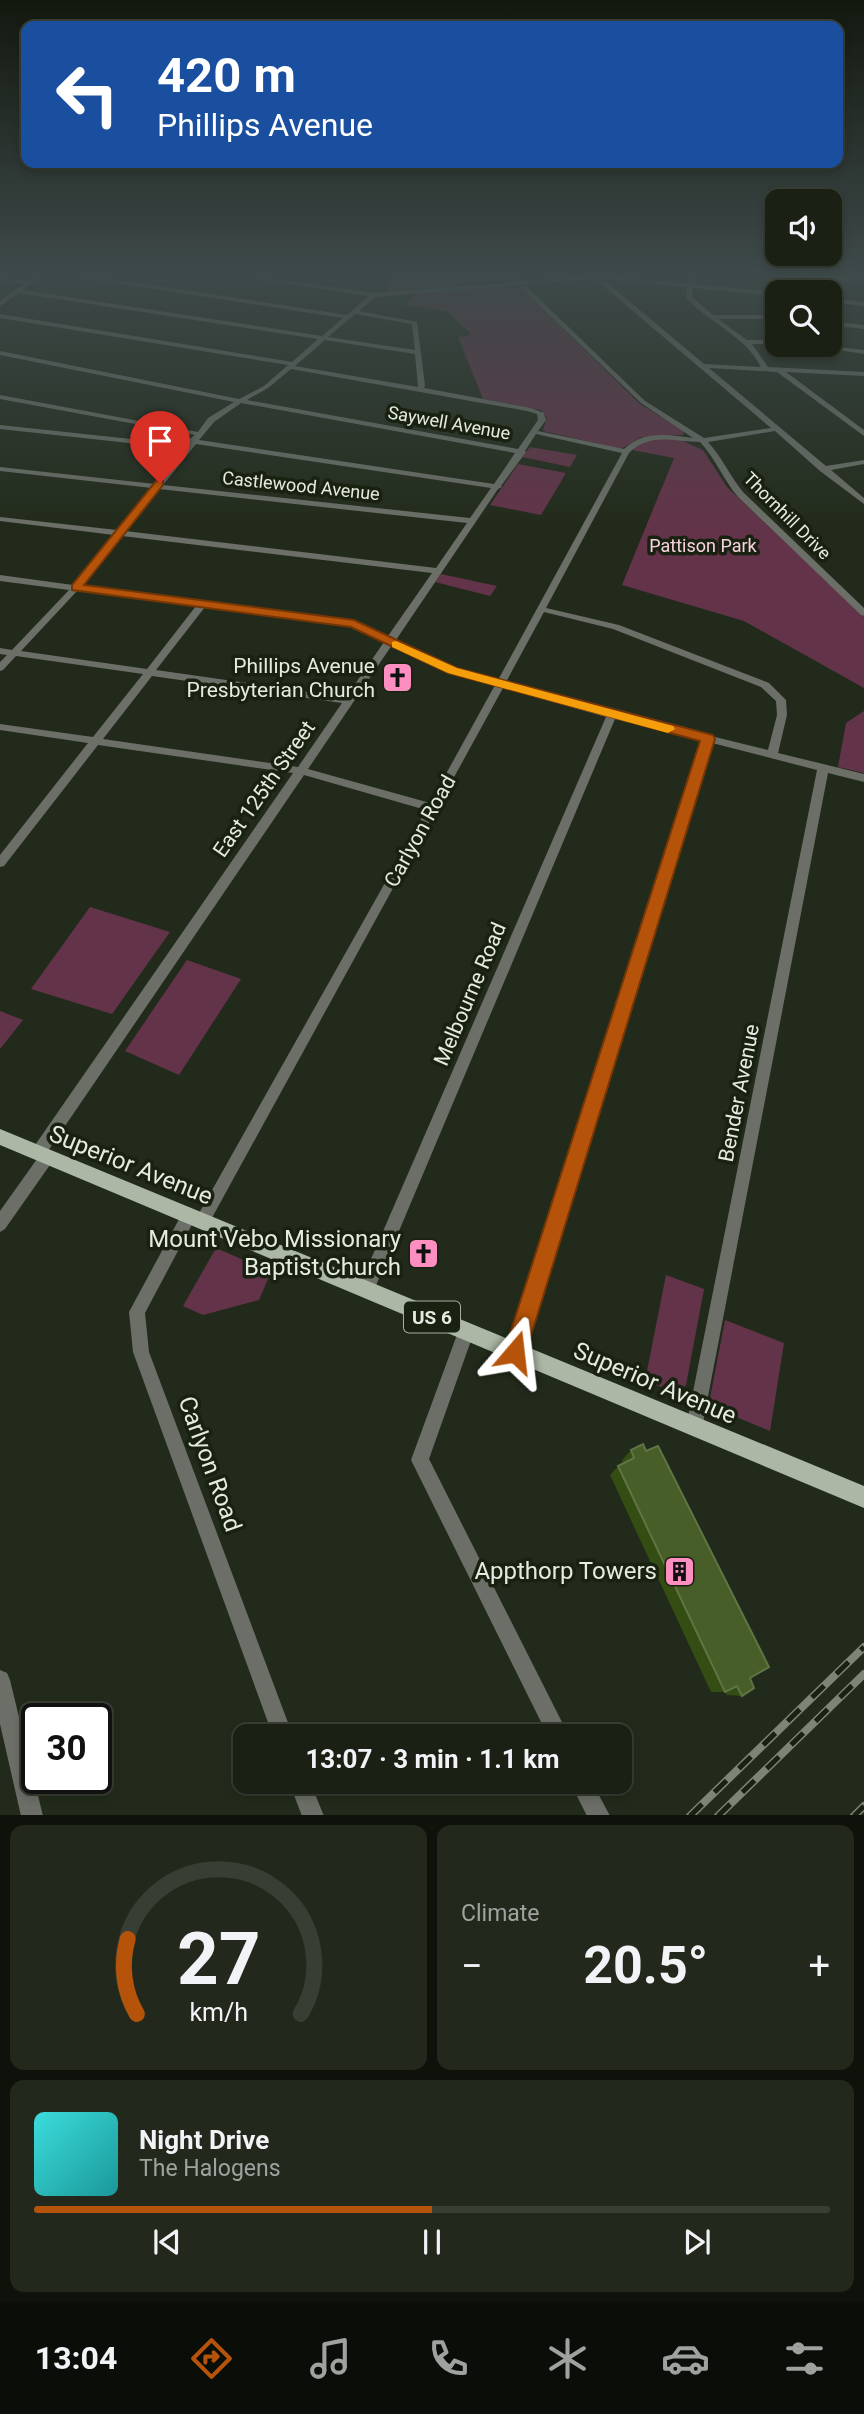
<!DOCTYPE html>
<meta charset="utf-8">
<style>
:root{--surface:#1a2014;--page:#23281d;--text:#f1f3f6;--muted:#9fa3a0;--line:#383e34;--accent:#b45309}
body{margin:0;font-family:Roboto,sans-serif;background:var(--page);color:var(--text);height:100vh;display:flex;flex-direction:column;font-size:26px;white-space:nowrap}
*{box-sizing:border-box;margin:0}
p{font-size:23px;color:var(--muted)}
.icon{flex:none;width:38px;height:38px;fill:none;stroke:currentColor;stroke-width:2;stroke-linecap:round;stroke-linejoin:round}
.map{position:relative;height:1815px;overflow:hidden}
.sheet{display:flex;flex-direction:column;gap:10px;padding:10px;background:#0e120b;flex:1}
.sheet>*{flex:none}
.hud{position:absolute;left:21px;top:21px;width:822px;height:147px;border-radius:14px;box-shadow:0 4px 10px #0003,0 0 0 2px var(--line);background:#1a4fa0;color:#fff;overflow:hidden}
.fabs{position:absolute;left:765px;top:189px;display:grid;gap:14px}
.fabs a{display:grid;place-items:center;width:77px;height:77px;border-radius:14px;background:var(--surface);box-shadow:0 4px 10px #0003,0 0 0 2px var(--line);font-size:35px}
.speed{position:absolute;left:21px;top:1703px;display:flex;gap:14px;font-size:35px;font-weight:700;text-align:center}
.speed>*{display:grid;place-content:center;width:91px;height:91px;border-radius:50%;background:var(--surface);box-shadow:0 4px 10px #0003,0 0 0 2px var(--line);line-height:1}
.speed .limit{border:4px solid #111;border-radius:10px;background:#fff;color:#111}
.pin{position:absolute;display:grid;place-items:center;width:60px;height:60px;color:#fff;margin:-72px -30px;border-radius:50% 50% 50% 0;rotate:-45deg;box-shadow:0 0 7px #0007}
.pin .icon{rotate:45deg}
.me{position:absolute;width:77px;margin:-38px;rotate:17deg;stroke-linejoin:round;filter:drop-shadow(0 0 5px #0008)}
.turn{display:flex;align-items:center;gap:24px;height:147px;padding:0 21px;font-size:32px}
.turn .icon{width:91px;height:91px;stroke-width:2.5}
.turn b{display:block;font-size:49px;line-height:60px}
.big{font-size:52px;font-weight:700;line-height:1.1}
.sheet .widget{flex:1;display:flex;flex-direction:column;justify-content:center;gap:10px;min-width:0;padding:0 24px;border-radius:14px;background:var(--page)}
.sheet .dial{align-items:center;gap:0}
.dial svg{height:182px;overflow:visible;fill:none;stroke:var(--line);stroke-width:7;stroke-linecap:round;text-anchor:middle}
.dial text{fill:var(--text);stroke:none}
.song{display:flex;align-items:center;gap:21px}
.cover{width:84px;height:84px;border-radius:10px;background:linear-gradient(135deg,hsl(180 70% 55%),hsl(180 70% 35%))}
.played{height:7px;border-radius:4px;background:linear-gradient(90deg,var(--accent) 50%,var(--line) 50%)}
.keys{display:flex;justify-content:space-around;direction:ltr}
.heat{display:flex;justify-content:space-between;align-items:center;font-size:38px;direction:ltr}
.sheet .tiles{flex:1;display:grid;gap:10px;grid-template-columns:1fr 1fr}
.widget:last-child{grid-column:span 2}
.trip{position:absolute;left:233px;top:1724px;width:399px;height:70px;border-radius:14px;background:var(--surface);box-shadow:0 4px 10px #0003,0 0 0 2px var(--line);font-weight:700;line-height:70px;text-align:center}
.tabs{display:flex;height:112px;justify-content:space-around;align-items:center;background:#0a0d08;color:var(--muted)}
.tabs .icon{width:49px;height:49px}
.tabs .active{color:var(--accent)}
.tabs b{font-size:32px;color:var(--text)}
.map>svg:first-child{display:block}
</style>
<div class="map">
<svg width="864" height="1816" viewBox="0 0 864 1816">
<rect width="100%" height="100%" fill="#222b1b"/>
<g fill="#633449">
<path d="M391,271H503L511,280L388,292Z"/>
<path d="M512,285L521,288L640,404L684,431L683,435L641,437L621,449L543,431L547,417L541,410L483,399L458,337L472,335L447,311L405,305L417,293Z"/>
<path d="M658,438L681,440L703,450L727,487L864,617V688L744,621L622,585L674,458L632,450L637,443Z"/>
<path d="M530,447L577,455L570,467L522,457Z"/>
<path d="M518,464L566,473L541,515L490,505Z"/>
<path d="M441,574L497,586L490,596L435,582Z"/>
<path d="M864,711V773L838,767L846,723Z"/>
<path d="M90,907L170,932L112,1014L31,989Z"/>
<path d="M187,960L241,979L179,1075L125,1051Z"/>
<path d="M0,1011L23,1020L0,1049Z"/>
<path d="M216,1248L271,1272L259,1300L203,1315L183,1306Z"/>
<path d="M666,1275L704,1289L686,1385L678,1393L645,1381Z"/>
<path d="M725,1320L784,1343L770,1431L717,1409L710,1398Z"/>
</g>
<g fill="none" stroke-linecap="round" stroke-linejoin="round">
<g fill="#6b6f67" fill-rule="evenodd">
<path d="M43,271H59L347,315L369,296L207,271H218L374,293L515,282L505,271H510L521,281L595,274L688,284L697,271H701L694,284L777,292V296L693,288L692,297L713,315H777V319H718L747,340H777V344H752L768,367L864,372V376L786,372L864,430V436L777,372L709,368L826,466L864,460V464L831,470L864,498V504L820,471L775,431L708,442C723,458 730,477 744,493L864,608V616L861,615L738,497C723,479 716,459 700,442C674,442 650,432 629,453L546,608L619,625L769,683L786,700L787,715L778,753L864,774V782L828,773L701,1433L695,1436L689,1433L686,1427L817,770L712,743L521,1358L515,1360L509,1358L507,1352L702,741L615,719L372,1295L366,1297L360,1295L358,1289L606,717L503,688L208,1225L203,1228L198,1225L195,1220L198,1215L426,810L304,775L48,1151L52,1152L54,1157L52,1162L5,1229L0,1232V1211L37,1159L33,1158L31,1153L33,1148L293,773L98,745L4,866L0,867V855L88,743L0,730V724L93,737L143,674L16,656L3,670L0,671V662L7,655L0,654V648L12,650L69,590L0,581V575L73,585L114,535L0,521V517L117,530L152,488L0,471V467L155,484L184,449L0,429V425L187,445L189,439L195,435L0,399V395L198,432L208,418L234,402L0,355V351L239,399L264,386L288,365L0,318V314L292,362L318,339L19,293L0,306V301L24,284L0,281V277L28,281ZM48,271L51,273L343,318L322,336L23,290ZM595,279L771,428L704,438L645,401L524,284ZM603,279L687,287L686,297C709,324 745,335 761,367L704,364ZM518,285L641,403L693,438C668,435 644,430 624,449L538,431L546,420L544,413L531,408L424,388L425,385L417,322L359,311L376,297ZM355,314L412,324L415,350L328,337ZM325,340L415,354L418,387L295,366ZM291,369L527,411L537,414L538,420L518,449L247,400L268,388ZM241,403L515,453L494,484L199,440L214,422ZM536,434L622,453L498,680L455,668L396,640L498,489L502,487L501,486L526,452L525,451ZM196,444L491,488L470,518L163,485ZM159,489L467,523L436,568L125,531ZM122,536L432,573L388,636L354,621L82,586ZM77,591L196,606L147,669L21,651ZM205,607L352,627L384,642L346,697L156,670ZM544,612L613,629L761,687L776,701L777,715L768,750L613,712L506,682ZM392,645L449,672L495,685L430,803L308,769ZM152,676L342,703L298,767L103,739Z"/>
<path d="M764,271H779L864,279V283Z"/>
<path d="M830,298L864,302V306L830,302Z"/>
<path d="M830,321L864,325V329L830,325Z"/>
<path d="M805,345H821L864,350V354Z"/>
<path d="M189,1207L194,1210L197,1215L145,1313L149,1352L293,1736H273L133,1352L129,1312L184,1210Z"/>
<path d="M466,1324L472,1326L474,1332L429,1459L569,1736H548L411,1460L458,1332L460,1326Z"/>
<path d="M0,1670L7,1673L10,1680L43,1816H21L0,1724Z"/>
<path d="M289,1782H310L324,1816H302Z"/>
<path d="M570,1782H592L610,1816H587Z"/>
</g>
<path fill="#adb7a6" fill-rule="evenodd" d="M0,1129L864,1486V1508L0,1145Z"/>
<defs>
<g id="rail">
<path d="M690,1816L864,1647"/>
<path d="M718,1816L864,1674"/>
<path d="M854,1816L864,1806"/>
</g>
</defs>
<use href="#rail" stroke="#7e8577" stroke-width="8"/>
<use href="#rail" stroke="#192111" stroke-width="5" stroke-dasharray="17" stroke-linecap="butt"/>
</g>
<path fill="#344d12" d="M631,1450L750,1678L742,1696L727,1695L725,1692H711L610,1475L618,1466L623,1463L622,1460Z"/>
<path fill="#475e29" stroke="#607445" stroke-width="2" d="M643,1444L646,1451L658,1446L769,1667L750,1678L754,1688L742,1696L737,1686L725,1692L618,1466L634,1458L631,1450Z"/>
<linearGradient id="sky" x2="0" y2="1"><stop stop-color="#13180f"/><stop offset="0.52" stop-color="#3e4a4a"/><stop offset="1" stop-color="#3e4a4a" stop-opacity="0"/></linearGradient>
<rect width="864" height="525" fill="url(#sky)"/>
<path fill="#b45309" stroke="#753606" stroke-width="2" d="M160,480L163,481V485L84,585L354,620L457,668L713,735L715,739L526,1352L523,1359L515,1363L507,1359L504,1352L700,741L448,673L351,627L72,590V585L156,481Z"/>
<path fill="#f59e0b" d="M396,641L457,668L673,726L675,729L668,733L448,673L392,647V642Z"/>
<defs>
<symbol id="church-square" viewBox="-11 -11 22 22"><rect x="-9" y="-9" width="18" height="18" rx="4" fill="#fd8ec0" stroke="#192111"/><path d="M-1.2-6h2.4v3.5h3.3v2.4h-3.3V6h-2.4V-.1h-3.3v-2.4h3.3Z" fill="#111"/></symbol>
<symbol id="building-square" viewBox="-11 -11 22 22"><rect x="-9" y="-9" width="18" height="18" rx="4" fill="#fd8ec0" stroke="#192111"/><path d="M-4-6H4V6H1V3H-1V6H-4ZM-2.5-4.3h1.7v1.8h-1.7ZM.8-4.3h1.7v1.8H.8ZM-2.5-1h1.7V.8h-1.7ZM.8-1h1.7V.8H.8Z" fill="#111"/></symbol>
</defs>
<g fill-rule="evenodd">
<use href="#church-square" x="380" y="660" width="35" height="35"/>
<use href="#church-square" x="406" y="1236" width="35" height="35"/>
<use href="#building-square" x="662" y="1554" width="35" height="35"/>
</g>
<g text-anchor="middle" stroke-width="7" stroke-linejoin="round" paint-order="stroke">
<g font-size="18" fill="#e5ebe0" stroke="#192111">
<text transform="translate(449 423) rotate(10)" y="6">Saywell Avenue</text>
<text transform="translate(301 486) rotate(6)" y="6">Castlewood Avenue</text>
<text transform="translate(787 516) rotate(45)" y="6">Thornhill Drive</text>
</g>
<g font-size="18" fill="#f9d2e1" stroke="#192111">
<text x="703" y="552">Pattison Park</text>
</g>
<rect fill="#192111" stroke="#a8aea2" stroke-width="2" x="404" y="1301.5" width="56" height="31" rx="5"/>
<g font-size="19" font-weight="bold" fill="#e5ebe0">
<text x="432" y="1324">US 6</text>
</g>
<g font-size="21" fill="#e5ebe0" stroke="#192111" text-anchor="end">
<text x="375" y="673">Phillips Avenue<tspan x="375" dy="24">Presbyterian Church</tspan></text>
</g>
<g font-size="21" fill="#e5ebe0" stroke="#192111">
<text transform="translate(264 789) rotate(-55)" y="7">East 125th Street</text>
<text transform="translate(420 831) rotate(-61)" y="7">Carlyon Road</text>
<text transform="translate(470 994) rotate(-67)" y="7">Melbourne Road</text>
<text transform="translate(739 1093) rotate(-79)" y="7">Bender Avenue</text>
</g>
<g font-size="24" fill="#e5ebe0" stroke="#192111">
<text transform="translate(131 1165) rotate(22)" y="8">Superior Avenue</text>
<text transform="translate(655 1383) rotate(23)" y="8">Superior Avenue</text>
<text transform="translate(210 1464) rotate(70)" y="8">Carlyon Road</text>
</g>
<g font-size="24" fill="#e5ebe0" stroke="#192111" text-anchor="end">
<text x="401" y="1247">Mount Vebo Missionary<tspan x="401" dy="28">Baptist Church</tspan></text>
<text x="657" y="1579">Appthorp Towers</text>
</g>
</g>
</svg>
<div class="fabs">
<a><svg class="icon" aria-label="sound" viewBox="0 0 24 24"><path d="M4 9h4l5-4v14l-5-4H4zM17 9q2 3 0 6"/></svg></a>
<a><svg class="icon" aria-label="search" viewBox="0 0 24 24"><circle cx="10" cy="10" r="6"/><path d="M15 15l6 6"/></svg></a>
</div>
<div class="speed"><div class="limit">30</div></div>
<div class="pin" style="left:160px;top:483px;background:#d93025"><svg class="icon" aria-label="arrive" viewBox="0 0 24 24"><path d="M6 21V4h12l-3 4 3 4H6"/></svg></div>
<svg class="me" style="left:515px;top:1352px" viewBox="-20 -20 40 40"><path d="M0-17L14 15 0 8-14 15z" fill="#b45309" stroke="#fff" stroke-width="4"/></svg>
<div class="trip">13:07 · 3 min · 1.1 km</div>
<div class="hud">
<div class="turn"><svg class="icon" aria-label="left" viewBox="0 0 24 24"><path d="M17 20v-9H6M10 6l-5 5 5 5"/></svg><div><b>420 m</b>Phillips Avenue</div></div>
</div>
</div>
<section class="sheet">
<div class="tiles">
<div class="widget dial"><svg viewBox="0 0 100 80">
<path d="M14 69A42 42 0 1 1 86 69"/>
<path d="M14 69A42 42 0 0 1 10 36" stroke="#b45309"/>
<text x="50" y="56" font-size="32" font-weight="700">27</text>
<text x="50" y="72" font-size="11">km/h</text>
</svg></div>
<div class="widget"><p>Climate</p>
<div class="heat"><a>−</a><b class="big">20.5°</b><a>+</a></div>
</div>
<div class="widget">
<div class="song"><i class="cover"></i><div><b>Night Drive</b><p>The Halogens</p></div></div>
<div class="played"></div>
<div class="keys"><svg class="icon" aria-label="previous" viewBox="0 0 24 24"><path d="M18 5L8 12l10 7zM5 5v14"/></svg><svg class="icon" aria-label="pause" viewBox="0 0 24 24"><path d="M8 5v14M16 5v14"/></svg><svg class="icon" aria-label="next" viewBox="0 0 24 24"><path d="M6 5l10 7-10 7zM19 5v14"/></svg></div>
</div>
</div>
</section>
<nav class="tabs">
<b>13:04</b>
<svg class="icon active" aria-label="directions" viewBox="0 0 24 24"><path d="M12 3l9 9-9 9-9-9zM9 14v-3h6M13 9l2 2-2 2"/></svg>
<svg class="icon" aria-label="music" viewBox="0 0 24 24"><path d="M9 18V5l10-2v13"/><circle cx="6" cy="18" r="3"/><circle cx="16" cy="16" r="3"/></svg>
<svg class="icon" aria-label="phone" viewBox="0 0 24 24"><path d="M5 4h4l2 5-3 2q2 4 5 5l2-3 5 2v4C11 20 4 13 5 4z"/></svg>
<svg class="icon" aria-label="climate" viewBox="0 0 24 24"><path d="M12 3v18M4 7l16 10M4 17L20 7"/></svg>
<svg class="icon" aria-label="car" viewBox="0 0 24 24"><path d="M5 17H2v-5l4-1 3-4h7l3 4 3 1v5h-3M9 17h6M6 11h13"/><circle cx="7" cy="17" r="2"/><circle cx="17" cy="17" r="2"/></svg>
<svg class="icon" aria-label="filters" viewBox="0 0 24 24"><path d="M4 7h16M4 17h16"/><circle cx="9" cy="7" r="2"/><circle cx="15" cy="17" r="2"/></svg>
</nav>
